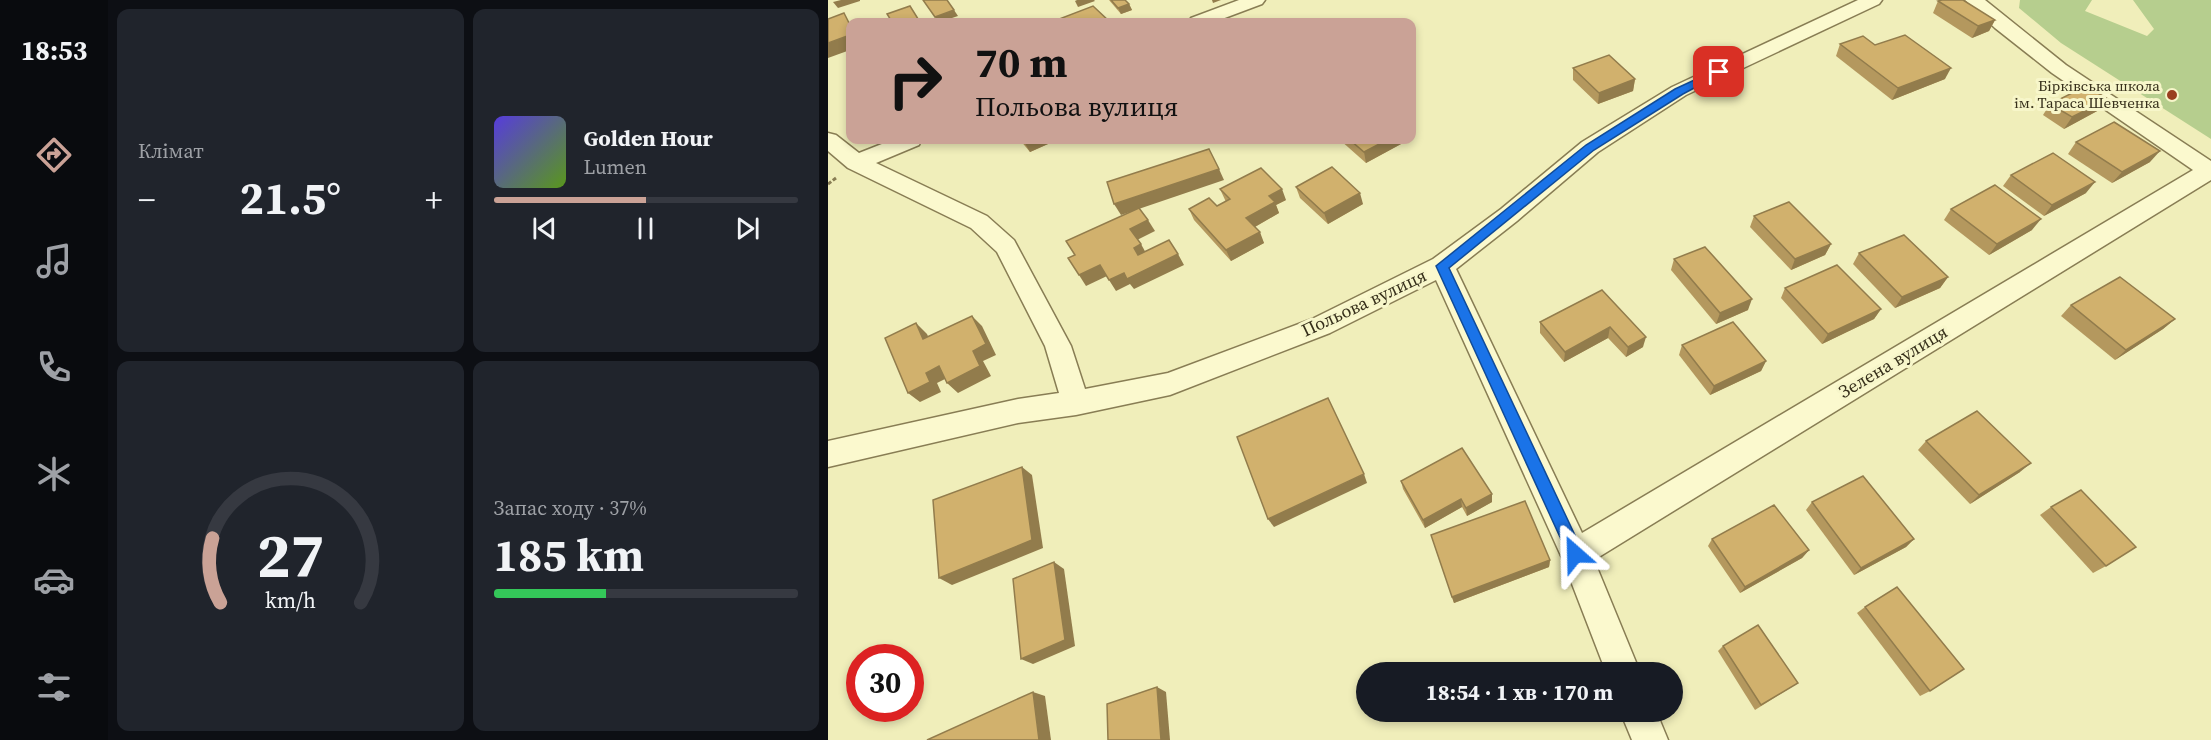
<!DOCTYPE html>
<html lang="uk">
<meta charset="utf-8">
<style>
:root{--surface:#171b24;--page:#20242c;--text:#f1f3f6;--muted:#9ea1a6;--line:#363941;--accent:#caa296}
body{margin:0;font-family:"Source Serif 4",serif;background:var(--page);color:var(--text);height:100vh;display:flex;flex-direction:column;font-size:22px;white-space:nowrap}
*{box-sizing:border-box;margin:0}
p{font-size:20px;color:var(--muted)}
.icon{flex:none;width:33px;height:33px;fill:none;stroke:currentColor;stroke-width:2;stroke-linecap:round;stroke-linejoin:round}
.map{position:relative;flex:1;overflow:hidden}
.panel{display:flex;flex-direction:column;gap:9px;padding:9px;background:#0d0f14;width:720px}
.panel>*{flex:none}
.guide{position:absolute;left:18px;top:18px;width:570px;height:126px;border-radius:12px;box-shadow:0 3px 9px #0003;background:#caa296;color:#111;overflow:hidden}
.speed{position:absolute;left:18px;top:644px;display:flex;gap:12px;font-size:30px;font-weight:700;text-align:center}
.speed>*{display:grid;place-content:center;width:78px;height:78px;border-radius:50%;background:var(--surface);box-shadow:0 3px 9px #0003;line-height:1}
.speed .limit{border:9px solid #d22;background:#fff;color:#111}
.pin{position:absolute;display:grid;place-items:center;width:51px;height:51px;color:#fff;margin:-26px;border-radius:12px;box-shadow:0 3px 9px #0006}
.me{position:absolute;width:66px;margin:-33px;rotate:335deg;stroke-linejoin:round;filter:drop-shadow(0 0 4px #0008)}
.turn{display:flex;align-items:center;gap:21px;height:126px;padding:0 30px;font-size:27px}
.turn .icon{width:78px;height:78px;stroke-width:2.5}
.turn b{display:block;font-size:42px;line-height:51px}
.big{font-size:45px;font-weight:700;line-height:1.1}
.panel .card{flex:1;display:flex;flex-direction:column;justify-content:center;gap:9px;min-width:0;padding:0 21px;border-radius:12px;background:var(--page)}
.panel .dial{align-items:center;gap:0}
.dial svg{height:156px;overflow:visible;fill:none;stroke:var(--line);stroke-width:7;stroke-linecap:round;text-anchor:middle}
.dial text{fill:var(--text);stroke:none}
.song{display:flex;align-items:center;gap:18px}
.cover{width:72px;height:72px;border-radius:9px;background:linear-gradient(135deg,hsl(250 70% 55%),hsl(90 70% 35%))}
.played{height:6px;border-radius:3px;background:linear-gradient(90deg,var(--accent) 50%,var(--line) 50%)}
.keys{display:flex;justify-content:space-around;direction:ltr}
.heat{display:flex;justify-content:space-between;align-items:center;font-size:33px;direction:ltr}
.charge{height:9px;border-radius:4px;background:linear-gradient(90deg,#34c759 37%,var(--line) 0)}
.panel .tiles{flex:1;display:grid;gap:9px;grid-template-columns:repeat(2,1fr)}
.trip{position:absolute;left:528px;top:662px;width:327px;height:60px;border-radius:30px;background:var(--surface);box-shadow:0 3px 9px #0003;font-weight:700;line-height:60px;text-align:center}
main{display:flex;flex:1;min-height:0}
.menu{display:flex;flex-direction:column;width:108px;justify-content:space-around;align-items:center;background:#090b0e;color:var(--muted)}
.menu .icon{width:42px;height:42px}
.menu .on{color:var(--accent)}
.menu b{font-size:27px;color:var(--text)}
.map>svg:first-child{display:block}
</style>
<main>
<nav class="menu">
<b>18:53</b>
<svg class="icon on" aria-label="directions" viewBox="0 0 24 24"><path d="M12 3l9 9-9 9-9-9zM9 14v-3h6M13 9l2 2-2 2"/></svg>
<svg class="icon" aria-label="music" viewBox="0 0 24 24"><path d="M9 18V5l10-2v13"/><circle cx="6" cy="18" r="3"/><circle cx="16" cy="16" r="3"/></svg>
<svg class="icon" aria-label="phone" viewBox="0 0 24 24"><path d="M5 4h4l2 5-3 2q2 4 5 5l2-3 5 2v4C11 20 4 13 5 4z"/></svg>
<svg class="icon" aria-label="climate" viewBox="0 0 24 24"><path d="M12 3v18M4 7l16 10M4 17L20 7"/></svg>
<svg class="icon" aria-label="car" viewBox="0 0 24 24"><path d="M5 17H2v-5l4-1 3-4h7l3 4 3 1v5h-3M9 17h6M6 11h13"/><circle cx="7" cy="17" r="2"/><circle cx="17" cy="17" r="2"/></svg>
<svg class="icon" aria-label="filters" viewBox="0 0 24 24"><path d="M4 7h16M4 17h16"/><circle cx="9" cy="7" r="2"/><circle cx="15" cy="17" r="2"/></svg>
</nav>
<section class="panel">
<div class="tiles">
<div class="card"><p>Клімат</p>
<div class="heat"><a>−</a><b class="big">21.5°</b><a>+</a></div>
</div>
<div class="card">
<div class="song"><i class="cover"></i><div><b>Golden Hour</b><p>Lumen</p></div></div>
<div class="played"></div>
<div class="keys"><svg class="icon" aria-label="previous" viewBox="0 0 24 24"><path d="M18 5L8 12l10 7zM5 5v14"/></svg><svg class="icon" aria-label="pause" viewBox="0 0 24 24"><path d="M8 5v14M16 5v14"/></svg><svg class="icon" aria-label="next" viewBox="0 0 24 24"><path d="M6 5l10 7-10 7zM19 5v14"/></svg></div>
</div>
<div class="card dial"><svg viewBox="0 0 100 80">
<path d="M14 69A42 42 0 1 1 86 69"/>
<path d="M14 69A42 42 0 0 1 10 36" stroke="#caa296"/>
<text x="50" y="56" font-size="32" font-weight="700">27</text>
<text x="50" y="72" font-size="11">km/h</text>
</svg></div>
<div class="card"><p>Запас ходу · 37%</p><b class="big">185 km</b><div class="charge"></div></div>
</div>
</section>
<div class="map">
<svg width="1383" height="740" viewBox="0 0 1383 740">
<rect width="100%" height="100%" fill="#f0eeba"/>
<path fill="#b6ce8e" d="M1192,0H1264L1257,11L1319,36L1326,29L1305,0H1383V139L1233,43L1191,8Z"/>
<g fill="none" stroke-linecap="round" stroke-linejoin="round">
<defs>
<g id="street">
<path d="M411,0H437L434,4L386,22H361L363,18Z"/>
<path d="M1030,0H1054L1051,4L858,95L770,152L689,221L628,269L754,533L1365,170L1224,73L1167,28L1137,0H1157L1238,65L1383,161V180L766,560L812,672H778L734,558L608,280L502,333L342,395L248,415L190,423L0,467V441L190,399L231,393L217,346L169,252L143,228L20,168L0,151V133L8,135L31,153L64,140H93L91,145L48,163L159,216L186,240L243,346L257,389L340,373L484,319L605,259L673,209L754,142L844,87Z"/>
<path d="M792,711H828L840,740H804Z"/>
</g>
</defs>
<use href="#street" stroke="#887d54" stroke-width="3"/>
<path stroke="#887d54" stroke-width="3" stroke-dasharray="4 2" stroke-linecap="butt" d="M0,184L8,178"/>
<use href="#street" fill="#fbf9ce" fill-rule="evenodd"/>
</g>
<g fill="#b4985e">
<path d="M281,0H297L301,4L304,10L293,14Z"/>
<path d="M1110,1L1167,20L1161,31L1144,38L1105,13Z"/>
<path d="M1012,44L1047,45L1117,79L1064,100L1008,56Z"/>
<path d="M745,68L807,79L805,91L770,104L745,80Z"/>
<path d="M1280,99L1271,110L1236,129L1215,115L1222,104Z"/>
<path d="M192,140H229L202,152Z"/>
<path d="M512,140H572L573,144L538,163Z"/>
<path d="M1248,142L1322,162L1284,183L1240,154Z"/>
<path d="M1183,175L1258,193L1216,216L1175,186Z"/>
<path d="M468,187L535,204L500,224L472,198Z"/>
<path d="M392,189L458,200L448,205L451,213L427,227L436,243L403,261L366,220L361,209L389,206L398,202Z"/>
<path d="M1123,209L1204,230L1161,255L1116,220Z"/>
<path d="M926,216L1003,244L997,255L963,270L922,227Z"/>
<path d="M1031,253L1120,277L1112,288L1067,308L1025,264Z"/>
<path d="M846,259L920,310L888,324L843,270Z"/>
<path d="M957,288L1053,309L1046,319L994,344L953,298Z"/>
<path d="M774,290L815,347L798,357L780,338L736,362L712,333V322Z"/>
<path d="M1243,305L1347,319L1335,329L1287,360L1233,316Z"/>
<path d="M854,345L938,361L933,371L882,395L851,355Z"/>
<path d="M1098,441L1192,472L1142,504L1090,450Z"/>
<path d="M573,481L664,494V502L639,516L634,507L597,528L575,489Z"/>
<path d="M984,502L1086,539L1078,547L1026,575L978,510Z"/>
<path d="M1223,507L1278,566L1265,573L1212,515Z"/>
<path d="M603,535L722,560L721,567L626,603Z"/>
<path d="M884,539L981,550L974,558L912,593L880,546Z"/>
<path d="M1037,607L1102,691L1092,696L1029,613Z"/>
<path d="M895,646L970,683L927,710L890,651Z"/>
</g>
<g fill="#927c4c">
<path d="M13,0H32V1L10,8L5,2Z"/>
<path d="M249,0H266L267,1L250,7L247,1Z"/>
<path d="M384,0H393L385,3Z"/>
<path d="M301,4L304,10L293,14L290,8Z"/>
<path d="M126,10L130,16L112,22H110L107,17Z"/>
<path d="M1167,20L1161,31L1144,38L1150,26Z"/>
<path d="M22,35V50L0,58V43Z"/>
<path d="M1123,68L1117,79L1064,100L1070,88Z"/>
<path d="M807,79L805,91L770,104L771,93Z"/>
<path d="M1280,99L1271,110L1236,129L1244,117Z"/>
<path d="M195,140H229L202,152Z"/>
<path d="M559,140H572L573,144L538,163L536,152Z"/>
<path d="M1332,151L1322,162L1284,183L1294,172Z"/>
<path d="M391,169L396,180L293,215L286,204Z"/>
<path d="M1267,182L1258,193L1216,216L1224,205Z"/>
<path d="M454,189L458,200L448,205L451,213L423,229L418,218L441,196Z"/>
<path d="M532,193L535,204L500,224L496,213Z"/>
<path d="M1213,219L1204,230L1161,255L1169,244Z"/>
<path d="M320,220L327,231L309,240L302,229Z"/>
<path d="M432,232L436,243L403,261L398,250Z"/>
<path d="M313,244L319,255L312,259L306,248Z"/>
<path d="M1003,244L997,255L963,270L967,259Z"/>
<path d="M350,254L356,265L306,289L302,284L288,291L281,280L296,273Z"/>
<path d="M272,265L279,276L258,286L251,275Z"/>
<path d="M1120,277L1112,288L1067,308L1074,297Z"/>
<path d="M924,299L920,310L888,324L892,313Z"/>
<path d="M1053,309L1046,319L994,344L1000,334Z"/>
<path d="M144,316L154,326L168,355L155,361L163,376L130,393L119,383L145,351Z"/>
<path d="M1347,319L1335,329L1287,360L1298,350Z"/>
<path d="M88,323L99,334L106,349L95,339Z"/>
<path d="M782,327L780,338L736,362L737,352Z"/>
<path d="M818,337L815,347L798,357L800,347Z"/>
<path d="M938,361L933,371L882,395L886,386Z"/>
<path d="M111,366L123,376L109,383L113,392L92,402L80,393L98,373Z"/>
<path d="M1203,463L1192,472L1142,504L1151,495Z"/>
<path d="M194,467L204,475L215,548L124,585L111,578Z"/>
<path d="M536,474L539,483L446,527L440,519Z"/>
<path d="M664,494V502L639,516L638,508Z"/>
<path d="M633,499L634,507L597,528L595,520Z"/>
<path d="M1086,539L1078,547L1026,575L1033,568Z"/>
<path d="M981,550L974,558L912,593L917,587Z"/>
<path d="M722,560L721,567L626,603L624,597Z"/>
<path d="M226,562L236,569L247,646L205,664L193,659Z"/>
<path d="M329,687L338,692L342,740H333Z"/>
<path d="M205,692L217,696L223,740H211Z"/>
</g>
<g fill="#d1b16d" stroke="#927c4c" stroke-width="1.5">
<path d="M95,0H119L126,10L107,17Z"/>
<path d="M283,0H297L301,4L290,8Z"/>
<path d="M1114,0H1135L1167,20L1150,26L1110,1Z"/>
<path d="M82,6L92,22H64L59,14Z"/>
<path d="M265,6L282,22H227L226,21Z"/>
<path d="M16,13L22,25V35L0,43V19Z"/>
<path d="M1077,35L1123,68L1070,88L1012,44L1035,36L1047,45Z"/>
<path d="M781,55L807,79L771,93L745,68Z"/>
<path d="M1258,86L1280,99L1244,117L1222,104Z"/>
<path d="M1286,122L1332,151L1294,172L1248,142Z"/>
<path d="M522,140H559L536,152Z"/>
<path d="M381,149L391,169L286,204L279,182Z"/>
<path d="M1225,153L1267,182L1224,205L1183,175Z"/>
<path d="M504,167L532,193L496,213L468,187Z"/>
<path d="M433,168L454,189L441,196L447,202L418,218L432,232L398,250L361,209L381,198L389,206L402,199L392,189Z"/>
<path d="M1167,185L1213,219L1169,244L1123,209Z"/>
<path d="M961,202L1003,244L967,259L926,216Z"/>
<path d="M311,208L320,220L302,229L313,244L306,248L310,255L341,240L350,254L299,279L296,273L281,280L272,265L251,275L240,258L247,255L238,241Z"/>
<path d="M1076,235L1120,277L1074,297L1031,253Z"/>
<path d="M877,247L924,299L892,313L846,259Z"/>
<path d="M1009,265L1053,309L1000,334L957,288Z"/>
<path d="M1292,277L1347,319L1298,350L1243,305Z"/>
<path d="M774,290L818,337L800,347L782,327L737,352L712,322Z"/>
<path d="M144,316L158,344L145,351L152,366L119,383L111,366L98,373L102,382L80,393L57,338L88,323L95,339Z"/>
<path d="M905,322L938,361L886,386L854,345Z"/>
<path d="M500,398L536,474L440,519L409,437Z"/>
<path d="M1149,411L1203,463L1151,495L1098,441Z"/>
<path d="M634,448L664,494L638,508L633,499L595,520L573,481Z"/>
<path d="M194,467L204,540L111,578L105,500Z"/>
<path d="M1035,476L1086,539L1033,568L984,502Z"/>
<path d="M1253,490L1308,547L1278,566L1223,507Z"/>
<path d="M697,501L722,560L624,597L603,535Z"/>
<path d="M946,505L981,550L917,587L884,539Z"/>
<path d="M226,562L237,640L193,659L185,579Z"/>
<path d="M1069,587L1136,669L1102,691L1037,607Z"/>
<path d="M930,625L970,683L933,705L895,646Z"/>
<path d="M329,687L333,740H280L279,704Z"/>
<path d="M205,692L211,740H99Z"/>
</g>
<path fill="#1a73e8" stroke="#114b97" stroke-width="1.5" d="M888,70L896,72L855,94L766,150L621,268L753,548L755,554L753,559L747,561L742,559L608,266L758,145L847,89Z"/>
<circle fill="#9a3f20" stroke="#f7f6ca" stroke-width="2" cx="1344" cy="95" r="6"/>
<g text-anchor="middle" stroke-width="6" stroke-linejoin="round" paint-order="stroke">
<g font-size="15" fill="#362f1a" stroke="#f7f6ca" text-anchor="end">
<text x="1332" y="91">Бірківська школа<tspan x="1332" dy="17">ім. Тараса Шевченка</tspan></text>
</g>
<g font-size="18" fill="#362f1a" stroke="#f7f6ca">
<text transform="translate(536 303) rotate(-25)" y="6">Польова вулиця</text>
<text transform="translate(1065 362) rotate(-31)" y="6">Зелена вулиця</text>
</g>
</g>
</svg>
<div class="speed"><div class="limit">30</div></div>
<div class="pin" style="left:891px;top:72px;background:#d93025"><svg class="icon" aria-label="arrive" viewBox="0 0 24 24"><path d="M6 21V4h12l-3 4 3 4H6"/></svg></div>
<svg class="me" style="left:747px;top:554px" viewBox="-20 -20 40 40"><path d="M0-17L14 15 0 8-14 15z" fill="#1a73e8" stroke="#fff" stroke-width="4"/></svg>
<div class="trip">18:54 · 1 хв · 170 m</div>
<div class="guide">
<div class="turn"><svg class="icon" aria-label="right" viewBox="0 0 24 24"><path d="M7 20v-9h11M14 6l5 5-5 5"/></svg><div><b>70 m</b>Польова вулиця</div></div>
</div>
</div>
</main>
